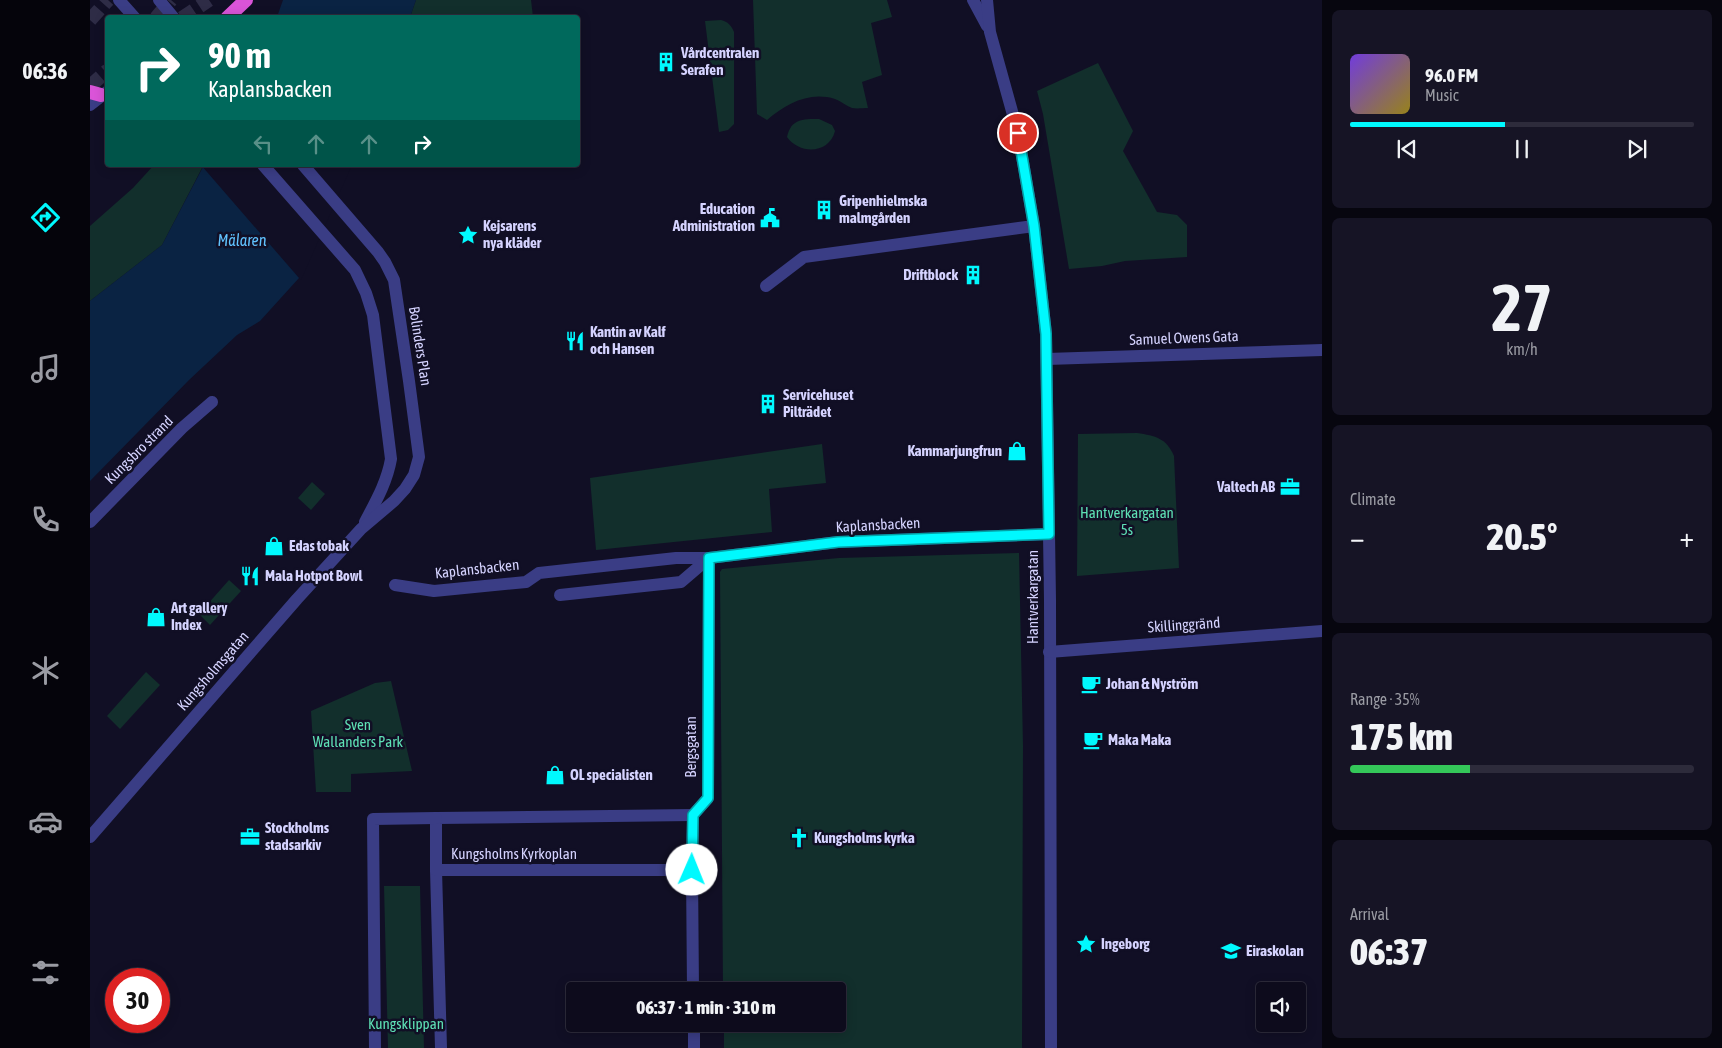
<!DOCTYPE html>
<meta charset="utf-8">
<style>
:root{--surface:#0d0b1c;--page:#161425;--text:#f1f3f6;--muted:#9a9ba3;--line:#2d2b3b;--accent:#00f9fe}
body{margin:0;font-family:"Asap Condensed",sans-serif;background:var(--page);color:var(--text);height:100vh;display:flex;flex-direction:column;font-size:19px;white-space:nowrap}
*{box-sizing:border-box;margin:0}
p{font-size:16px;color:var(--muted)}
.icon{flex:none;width:28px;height:28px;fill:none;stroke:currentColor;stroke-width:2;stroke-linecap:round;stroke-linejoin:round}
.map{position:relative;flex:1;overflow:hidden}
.details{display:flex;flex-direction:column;gap:10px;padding:10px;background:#07060f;width:400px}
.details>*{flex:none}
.top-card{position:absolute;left:15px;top:15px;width:475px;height:152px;border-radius:5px;box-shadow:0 2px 12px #0003,0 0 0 1px var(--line);background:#00695c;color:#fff;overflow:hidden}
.controls{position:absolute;left:1166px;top:982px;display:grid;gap:10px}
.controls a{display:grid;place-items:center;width:50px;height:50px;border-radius:5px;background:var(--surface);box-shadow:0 2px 12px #0003,0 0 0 1px var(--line);font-size:25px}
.speed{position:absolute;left:15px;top:968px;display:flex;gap:10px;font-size:25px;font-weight:700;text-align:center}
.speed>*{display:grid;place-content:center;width:65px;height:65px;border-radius:50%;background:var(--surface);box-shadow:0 2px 12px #0003,0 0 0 1px var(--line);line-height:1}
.speed .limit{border:8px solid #d22;background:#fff;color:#111}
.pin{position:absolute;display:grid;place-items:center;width:42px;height:42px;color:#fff;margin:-21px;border:2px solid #fff;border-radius:50%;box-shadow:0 1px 5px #0007}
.me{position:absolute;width:55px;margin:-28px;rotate:1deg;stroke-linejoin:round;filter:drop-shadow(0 0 4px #0008)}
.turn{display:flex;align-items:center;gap:18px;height:105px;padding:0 20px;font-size:22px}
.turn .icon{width:65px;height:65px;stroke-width:2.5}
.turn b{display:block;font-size:35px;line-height:42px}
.lanes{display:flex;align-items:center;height:48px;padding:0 20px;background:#0003;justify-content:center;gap:25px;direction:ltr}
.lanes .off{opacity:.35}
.big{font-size:38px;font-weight:800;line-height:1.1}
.details .widget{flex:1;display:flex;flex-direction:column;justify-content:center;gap:8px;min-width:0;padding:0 18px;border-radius:8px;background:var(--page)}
.details .dial{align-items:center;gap:0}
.dial b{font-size:65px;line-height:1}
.song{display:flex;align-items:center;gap:15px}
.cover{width:60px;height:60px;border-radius:8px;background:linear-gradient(135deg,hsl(260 70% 55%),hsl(50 70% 35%))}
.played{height:5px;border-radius:2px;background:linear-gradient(90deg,var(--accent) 45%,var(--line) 45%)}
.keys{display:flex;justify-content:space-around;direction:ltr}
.heat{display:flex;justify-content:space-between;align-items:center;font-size:28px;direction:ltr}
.charge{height:8px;border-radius:4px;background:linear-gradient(90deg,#34c759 35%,var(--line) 0)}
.trip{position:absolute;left:476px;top:982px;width:280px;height:50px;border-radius:5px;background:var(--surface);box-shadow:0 2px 12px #0003,0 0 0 1px var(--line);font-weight:800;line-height:50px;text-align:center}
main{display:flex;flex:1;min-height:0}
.tab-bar{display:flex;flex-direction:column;width:90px;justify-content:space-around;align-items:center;background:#05040b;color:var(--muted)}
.tab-bar .icon{width:35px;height:35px}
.tab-bar .on{color:var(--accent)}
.tab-bar b{font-size:22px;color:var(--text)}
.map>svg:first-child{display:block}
</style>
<main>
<nav class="tab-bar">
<b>06:36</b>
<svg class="icon on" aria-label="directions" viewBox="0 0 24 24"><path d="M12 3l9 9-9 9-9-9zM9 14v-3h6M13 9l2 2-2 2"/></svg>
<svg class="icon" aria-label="music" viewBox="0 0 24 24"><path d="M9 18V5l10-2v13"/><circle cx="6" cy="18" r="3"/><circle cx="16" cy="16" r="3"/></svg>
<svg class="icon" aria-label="phone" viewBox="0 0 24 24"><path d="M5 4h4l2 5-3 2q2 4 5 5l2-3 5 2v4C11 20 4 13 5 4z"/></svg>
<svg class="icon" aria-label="climate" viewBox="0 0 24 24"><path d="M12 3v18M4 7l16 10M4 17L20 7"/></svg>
<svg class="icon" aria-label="car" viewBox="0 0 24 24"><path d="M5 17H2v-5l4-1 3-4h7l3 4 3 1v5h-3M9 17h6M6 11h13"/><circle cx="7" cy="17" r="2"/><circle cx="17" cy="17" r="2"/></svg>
<svg class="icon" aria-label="filters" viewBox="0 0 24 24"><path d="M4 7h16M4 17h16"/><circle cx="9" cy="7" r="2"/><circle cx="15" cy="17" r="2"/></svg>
</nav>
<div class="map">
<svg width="1232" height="1048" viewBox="0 0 1232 1048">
<rect width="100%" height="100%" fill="#110f25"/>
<g fill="#122f2c">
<path d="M326,0H441L443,17H320Z"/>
<path d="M663,0H797L802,17L781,23L792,75L772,82L778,108C773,108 767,109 762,108C756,106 751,101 745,99C719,91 696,104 677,120L667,114Z"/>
<path d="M631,20C638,22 641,25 644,32V124L638,130L629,132L615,21Z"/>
<path d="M1008,63L1043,131L1033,151L1067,212L1087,215L1097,225V257L1035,261L1012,266L979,269L953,114L947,91Z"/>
<path d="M729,119L742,125L745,131C739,154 710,155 697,137C701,119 712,119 729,119Z"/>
<path d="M64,165H110L112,168L72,245L0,301V226L43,188Z"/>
<path d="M1047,433C1066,436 1076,438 1084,456L1089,568L987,576L988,434Z"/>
<path d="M732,444L736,483L679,489L682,532L506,550L500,478Z"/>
<path d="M222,482L235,494L221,510L208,498Z"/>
<path d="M929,553L933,746L932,1048H634V1024H748V991H633L630,572L632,569L749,558Z"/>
<path d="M139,580L151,591L120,625L109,614Z"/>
<path d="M56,672L70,685L30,729L17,716Z"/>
<path d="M301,681L322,771L261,774V792H226L221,711L285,683Z"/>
<path d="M294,886H330L334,1048H298Z"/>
</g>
<g fill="#0a2343">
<path d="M193,0H326L320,17H187Z"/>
<path d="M114,165H260L209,278L170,321L147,335L99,380L0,481V301L72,245Z"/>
</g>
<path fill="#110f25" d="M111,165H262L211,280L209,278Z"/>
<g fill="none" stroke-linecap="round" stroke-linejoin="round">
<g stroke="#2e2c46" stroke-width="14" stroke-dasharray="14 7" stroke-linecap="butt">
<path d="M66,18L81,0"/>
<path d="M92,18L119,0"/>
<path d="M0,20L18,0"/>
<path d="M0,86L18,70"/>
</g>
<g stroke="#3a3d85" stroke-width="12">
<path d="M29,0L45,18"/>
<path d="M883,0L897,26"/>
<path d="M897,0L900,32L928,133L944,226L956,334L960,600L961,1048"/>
<path d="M0,105L18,91"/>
<path d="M173,165L265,270L276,293L283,315L301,459C297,482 286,501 275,522"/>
<path d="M676,286L714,257L944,226"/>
<path d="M957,359L1232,350"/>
<path d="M0,522L92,428L122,402"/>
<path d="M305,585L344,591L436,582L449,573L586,558H619L748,542L959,534"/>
<path d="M470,595L591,582L619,558"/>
<path d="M959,652L1232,631"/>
<path d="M0,837L207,599L271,529L304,501L315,489L324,475L329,457L319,381L304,280L295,262L288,252L213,165"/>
<path d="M346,870L351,1048"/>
<path d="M602,870H346V818L603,815"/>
<path d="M603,991L602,870L603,815L618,798L619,558"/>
<path d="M604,1024V1048"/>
<path d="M285,1048L283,819L346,818"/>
</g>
<g stroke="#da54d8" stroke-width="14">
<path d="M137,18L156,0"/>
<path d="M0,92L11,95"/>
</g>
<path stroke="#3a3d85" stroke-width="12" d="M69,0L84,18"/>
</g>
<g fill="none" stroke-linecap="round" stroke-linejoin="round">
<defs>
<path id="route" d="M602,870L603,815L618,798L619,558L748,542L959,534L956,334L944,226L928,133"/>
</defs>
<use href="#route" stroke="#00a2a5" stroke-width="12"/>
<use href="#route" stroke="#00f9fe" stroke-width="9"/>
</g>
<defs>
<symbol id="building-bare" viewBox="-9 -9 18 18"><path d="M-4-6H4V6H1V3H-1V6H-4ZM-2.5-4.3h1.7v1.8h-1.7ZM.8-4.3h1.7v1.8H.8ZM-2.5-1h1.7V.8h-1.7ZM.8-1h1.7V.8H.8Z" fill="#00f9fe" stroke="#110f25" stroke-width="2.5" paint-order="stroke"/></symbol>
<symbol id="civic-bare" viewBox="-9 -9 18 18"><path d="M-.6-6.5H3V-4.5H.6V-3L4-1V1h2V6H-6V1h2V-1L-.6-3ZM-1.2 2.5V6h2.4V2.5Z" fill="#00f9fe" stroke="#110f25" stroke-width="2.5" paint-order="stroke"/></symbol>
<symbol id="sight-bare" viewBox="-9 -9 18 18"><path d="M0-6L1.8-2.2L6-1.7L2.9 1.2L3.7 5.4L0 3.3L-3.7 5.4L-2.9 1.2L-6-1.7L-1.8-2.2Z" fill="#00f9fe" stroke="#110f25" stroke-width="2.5" paint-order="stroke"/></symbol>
<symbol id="restaurant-bare" viewBox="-9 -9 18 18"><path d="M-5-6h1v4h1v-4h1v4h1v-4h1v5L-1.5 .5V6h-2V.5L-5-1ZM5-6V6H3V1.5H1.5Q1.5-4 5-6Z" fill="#00f9fe" stroke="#110f25" stroke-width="2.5" paint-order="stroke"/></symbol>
<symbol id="shop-bare" viewBox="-9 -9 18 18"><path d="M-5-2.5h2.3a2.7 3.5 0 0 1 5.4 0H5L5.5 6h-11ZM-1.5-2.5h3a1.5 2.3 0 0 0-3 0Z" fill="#00f9fe" stroke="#110f25" stroke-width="2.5" paint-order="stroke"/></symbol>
<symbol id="office-bare" viewBox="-9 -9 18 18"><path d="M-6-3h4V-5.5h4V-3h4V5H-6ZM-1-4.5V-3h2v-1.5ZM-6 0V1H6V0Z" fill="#00f9fe" stroke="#110f25" stroke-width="2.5" paint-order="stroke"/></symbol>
<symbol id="cafe-bare" viewBox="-9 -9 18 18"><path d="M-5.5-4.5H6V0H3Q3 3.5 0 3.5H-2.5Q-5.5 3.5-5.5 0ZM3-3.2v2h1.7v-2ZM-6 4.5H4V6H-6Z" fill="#00f9fe" stroke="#110f25" stroke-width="2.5" paint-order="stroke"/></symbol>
<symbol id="church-bare" viewBox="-9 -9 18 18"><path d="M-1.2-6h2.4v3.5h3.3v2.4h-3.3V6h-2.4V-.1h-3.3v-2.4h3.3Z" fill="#00f9fe" stroke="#110f25" stroke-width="2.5" paint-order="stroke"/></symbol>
<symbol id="school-bare" viewBox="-9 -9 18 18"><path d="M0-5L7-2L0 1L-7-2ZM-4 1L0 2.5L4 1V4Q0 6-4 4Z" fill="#00f9fe" stroke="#110f25" stroke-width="2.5" paint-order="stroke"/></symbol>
</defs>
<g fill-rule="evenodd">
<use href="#building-bare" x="562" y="48" width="28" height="28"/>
<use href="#building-bare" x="720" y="196" width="28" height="28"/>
<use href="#civic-bare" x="666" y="204" width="28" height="28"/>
<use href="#sight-bare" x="364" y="221" width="28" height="28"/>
<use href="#building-bare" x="869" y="261" width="28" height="28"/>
<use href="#restaurant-bare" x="471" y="327" width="28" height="28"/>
<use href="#building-bare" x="664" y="390" width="28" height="28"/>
<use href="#shop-bare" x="913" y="437" width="28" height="28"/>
<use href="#office-bare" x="1186" y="473" width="28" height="28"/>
<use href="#shop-bare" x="170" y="532" width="28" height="28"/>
<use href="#restaurant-bare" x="146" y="562" width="28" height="28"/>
<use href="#shop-bare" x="52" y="603" width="28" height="28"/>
<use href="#cafe-bare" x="987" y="670" width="28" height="28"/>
<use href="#cafe-bare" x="989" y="726" width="28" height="28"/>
<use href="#shop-bare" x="451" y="761" width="28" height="28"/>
<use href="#office-bare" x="146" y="823" width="28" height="28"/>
<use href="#church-bare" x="695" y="824" width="28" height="28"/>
<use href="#sight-bare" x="982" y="930" width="28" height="28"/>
<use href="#school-bare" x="1127" y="937" width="28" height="28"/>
</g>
<g text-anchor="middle" stroke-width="5" stroke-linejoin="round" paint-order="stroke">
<g font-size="15" font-weight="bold" fill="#d5d3ff" stroke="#110f25" text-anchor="start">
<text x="591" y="58">Vårdcentralen<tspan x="591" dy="17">Serafen</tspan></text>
<text x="749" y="206">Gripenhielmska<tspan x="749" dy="17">malmgården</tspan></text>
<text x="665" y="214" text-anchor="end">Education<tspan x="665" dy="17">Administration</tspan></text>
<text x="393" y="231">Kejsarens<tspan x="393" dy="17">nya kläder</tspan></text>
<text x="868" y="280" text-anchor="end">Driftblock</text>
<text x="500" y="337">Kantin av Kalf<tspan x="500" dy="17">och Hansen</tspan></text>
<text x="693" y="400">Servicehuset<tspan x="693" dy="17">Pilträdet</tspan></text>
<text x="912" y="456" text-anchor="end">Kammarjungfrun</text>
<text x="1185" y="492" text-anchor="end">Valtech AB</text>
<text x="199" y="551">Edas tobak</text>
<text x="175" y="581">Mala Hotpot Bowl</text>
<text x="81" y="613">Art gallery<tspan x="81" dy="17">Index</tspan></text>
<text x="1016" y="689">Johan &amp; Nyström</text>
<text x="1018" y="745">Maka Maka</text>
<text x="480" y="780">OL specialisten</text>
<text x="175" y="833">Stockholms<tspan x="175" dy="17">stadsarkiv</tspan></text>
<text x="724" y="843">Kungsholms kyrka</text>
<text x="1011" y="949">Ingeborg</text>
<text x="1156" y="956">Eiraskolan</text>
</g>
<g font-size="15" fill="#d5d3ff" stroke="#110f25">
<text transform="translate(1094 338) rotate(-2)" y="5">Samuel Owens Gata</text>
<text transform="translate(330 346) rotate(81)" y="5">Bolinders Plan</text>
<text transform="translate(49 450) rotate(-45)" y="5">Kungsbro strand</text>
<text transform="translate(788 525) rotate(-3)" y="5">Kaplansbacken</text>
<text transform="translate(387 569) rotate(-6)" y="5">Kaplansbacken</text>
<text transform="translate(943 597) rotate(-90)" y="5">Hantverkargatan</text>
<text transform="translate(1094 625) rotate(-4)" y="5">Skillinggränd</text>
<text transform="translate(123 671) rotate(-49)" y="5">Kungsholmsgatan</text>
<text transform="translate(601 747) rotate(-90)" y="5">Bergsgatan</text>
<text x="424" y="859">Kungsholms Kyrkoplan</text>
</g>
<g font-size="15" fill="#5ee0b5" stroke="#110f25">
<text x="1037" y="518">Hantverkargatan<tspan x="1037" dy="17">5s</tspan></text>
<text x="268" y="730">Sven<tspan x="268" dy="17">Wallanders Park</tspan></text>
<text x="316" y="1029">Kungsklippan</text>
</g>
<g font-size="16" font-style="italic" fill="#61c3ff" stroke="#110f25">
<text x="152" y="246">Mälaren</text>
</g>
</g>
</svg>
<div class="controls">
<a><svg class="icon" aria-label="sound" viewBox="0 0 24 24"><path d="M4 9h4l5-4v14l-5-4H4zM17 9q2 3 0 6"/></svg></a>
</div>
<div class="speed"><div class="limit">30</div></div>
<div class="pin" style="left:928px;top:133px;background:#d93025"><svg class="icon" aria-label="arrive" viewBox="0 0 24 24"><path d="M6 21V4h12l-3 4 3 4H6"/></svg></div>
<svg class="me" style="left:602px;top:870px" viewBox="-20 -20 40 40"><circle r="19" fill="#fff"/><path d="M0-13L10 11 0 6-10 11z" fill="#00f9fe"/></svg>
<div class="trip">06:37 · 1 min · 310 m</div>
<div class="top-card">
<div class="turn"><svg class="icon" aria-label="right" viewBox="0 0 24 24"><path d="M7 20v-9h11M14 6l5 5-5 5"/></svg><div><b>90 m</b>Kaplansbacken</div></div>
<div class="lanes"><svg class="icon off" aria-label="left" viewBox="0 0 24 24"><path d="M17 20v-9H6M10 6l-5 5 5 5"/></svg><svg class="icon off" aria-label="ahead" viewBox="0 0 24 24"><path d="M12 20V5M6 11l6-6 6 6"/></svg><svg class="icon off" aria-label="ahead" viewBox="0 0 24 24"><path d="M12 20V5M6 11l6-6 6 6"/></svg><svg class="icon" aria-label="right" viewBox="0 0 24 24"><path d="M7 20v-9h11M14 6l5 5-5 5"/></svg></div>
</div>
</div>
<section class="details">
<div class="widget">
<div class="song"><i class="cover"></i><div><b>96.0 FM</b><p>Music</p></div></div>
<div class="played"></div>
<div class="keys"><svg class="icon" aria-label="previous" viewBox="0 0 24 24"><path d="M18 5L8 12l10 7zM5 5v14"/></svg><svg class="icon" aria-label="pause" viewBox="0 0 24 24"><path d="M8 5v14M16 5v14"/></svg><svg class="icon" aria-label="next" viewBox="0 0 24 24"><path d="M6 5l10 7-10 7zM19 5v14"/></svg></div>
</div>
<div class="widget dial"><b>27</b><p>km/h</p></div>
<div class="widget"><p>Climate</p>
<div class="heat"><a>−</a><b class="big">20.5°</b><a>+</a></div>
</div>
<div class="widget"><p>Range · 35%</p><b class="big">175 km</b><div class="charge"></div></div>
<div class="widget"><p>Arrival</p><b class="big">06:37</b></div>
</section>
</main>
